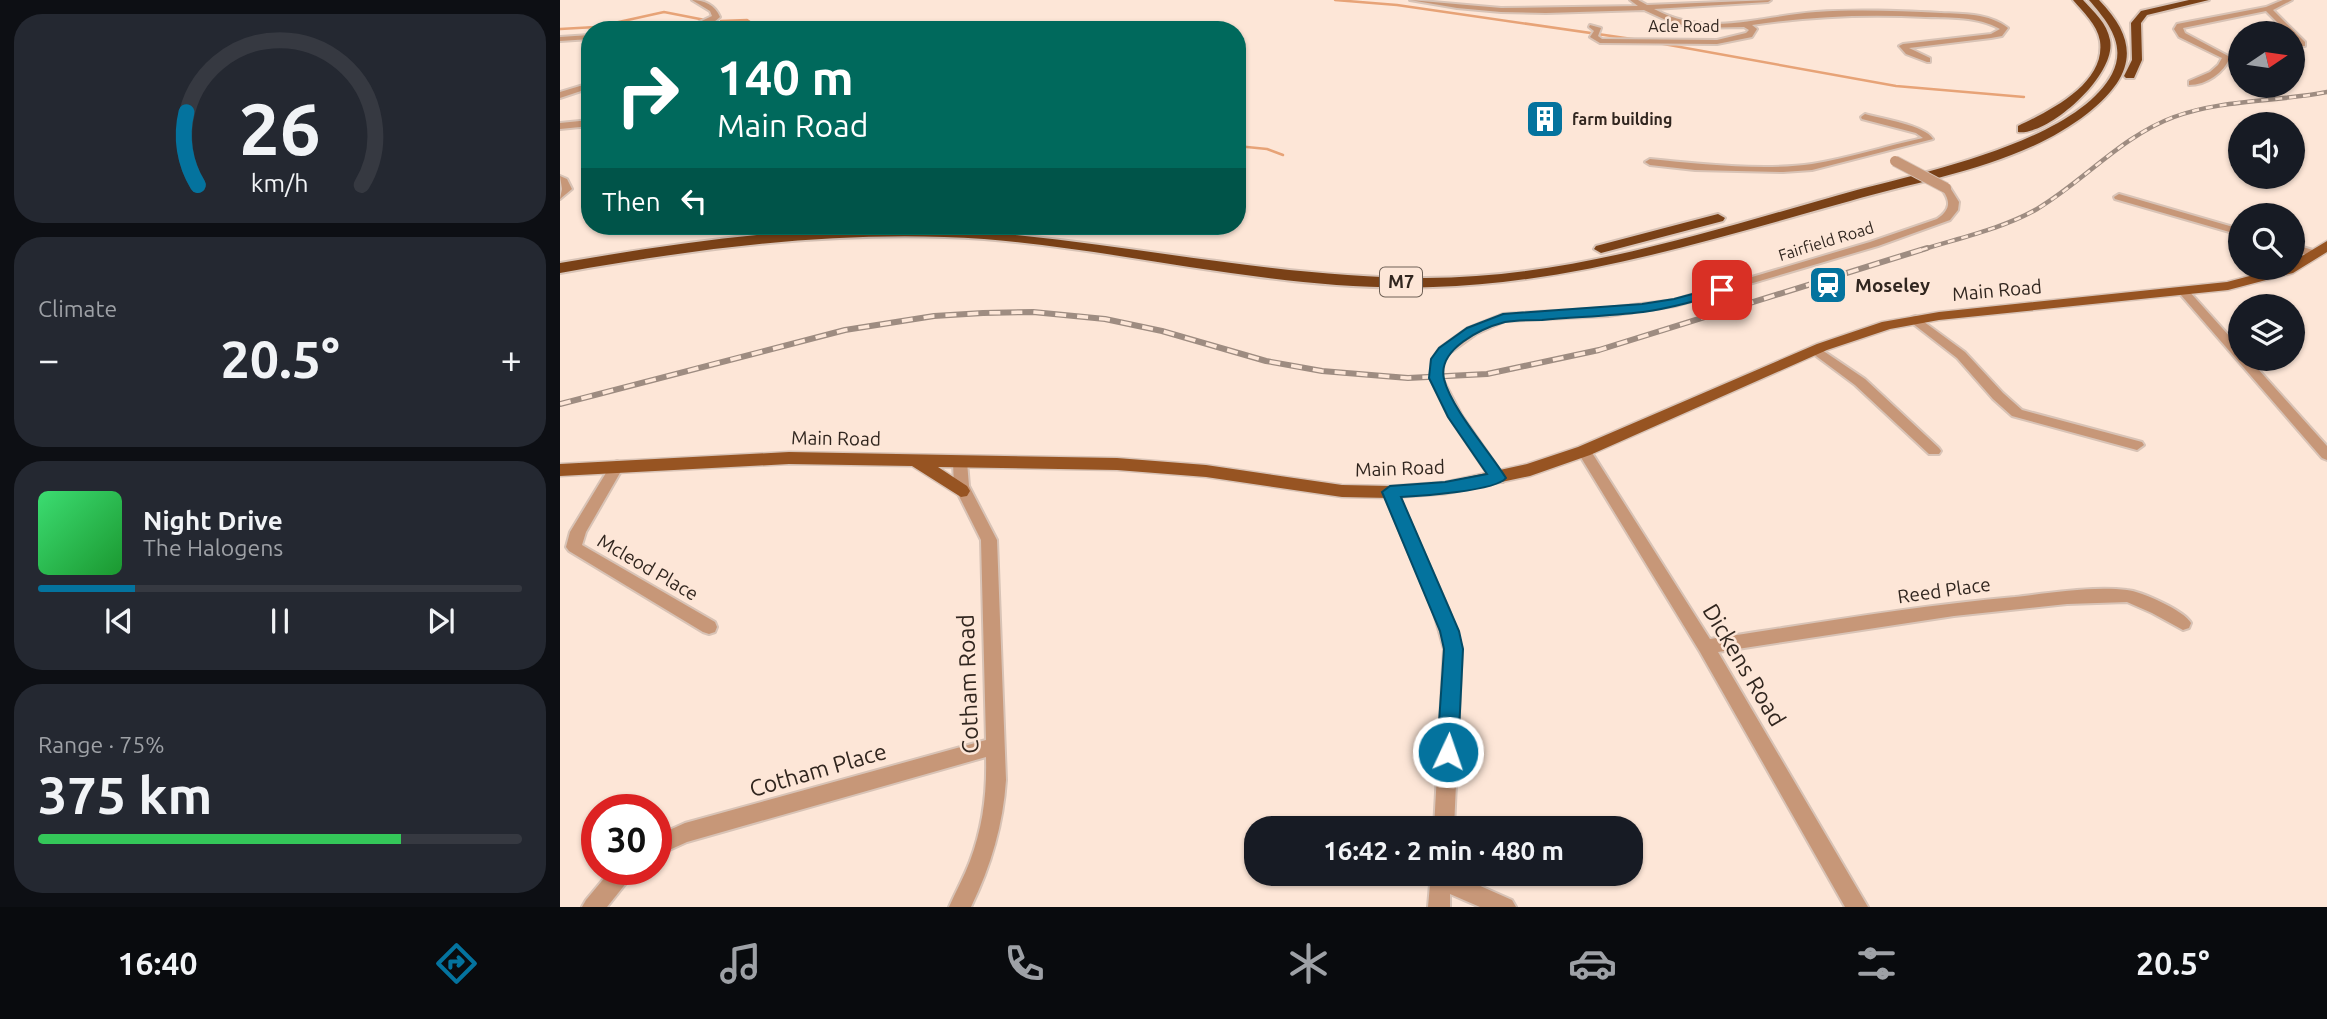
<!DOCTYPE html>
<meta charset="utf-8">
<style>
:root{--surface:#171b24;--page:#242831;--text:#f1f3f6;--muted:#9ea1a6;--line:#363941;--accent:#04739e}
body{margin:0;font-family:Ubuntu,sans-serif;background:var(--page);color:var(--text);height:100vh;display:flex;flex-direction:column;font-size:26px;white-space:nowrap}
*{box-sizing:border-box;margin:0}
p{font-size:23px;color:var(--muted)}
.icon{flex:none;width:38px;height:38px;fill:none;stroke:currentColor;stroke-width:2;stroke-linecap:round;stroke-linejoin:round}
.map{position:relative;flex:1;overflow:hidden}
.sheet{display:flex;flex-direction:column;gap:14px;padding:14px;background:#0d0f14;width:560px}
.sheet>*{flex:none}
.hud{position:absolute;left:21px;top:21px;width:665px;height:214px;border-radius:28px;box-shadow:0 2px 5px #0004;background:#00695c;color:#fff;overflow:hidden}
.needle{width:46px;rotate:77deg}
.fabs{position:absolute;left:1668px;top:21px;display:grid;gap:14px}
.fabs a{display:grid;place-items:center;width:77px;height:77px;border-radius:50%;background:var(--surface);box-shadow:0 2px 5px #0004;font-size:35px}
.speed{position:absolute;left:21px;top:794px;display:flex;gap:14px;font-size:35px;font-weight:700;text-align:center}
.speed>*{display:grid;place-content:center;width:91px;height:91px;border-radius:50%;background:var(--surface);box-shadow:0 2px 5px #0004;line-height:1}
.speed .limit{border:10px solid #d22;background:#fff;color:#111}
.pin{position:absolute;display:grid;place-items:center;width:60px;height:60px;color:#fff;margin:-30px;border-radius:14px;box-shadow:0 4px 10px #0006}
.me{position:absolute;width:77px;margin:-38px;rotate:3deg;stroke-linejoin:round;filter:drop-shadow(0 0 5px #0008)}
.turn{display:flex;align-items:center;gap:24px;height:147px;padding:0 21px;font-size:32px}
.turn .icon{width:91px;height:91px;stroke-width:2.5}
.turn b{display:block;font-size:49px;line-height:60px}
.then{display:flex;align-items:center;height:66px;padding:0 21px;background:#0003;gap:14px;font-size:26px}
.big{font-size:52px;font-weight:600;line-height:1.1}
.sheet .tile{flex:1;display:flex;flex-direction:column;justify-content:center;gap:10px;min-width:0;padding:0 24px;border-radius:28px;background:var(--page)}
.sheet .dial{align-items:center;gap:0}
.dial svg{height:182px;overflow:visible;fill:none;stroke:var(--line);stroke-width:7;stroke-linecap:round;text-anchor:middle}
.dial text{fill:var(--text);stroke:none}
.song{display:flex;align-items:center;gap:21px}
.cover{width:84px;height:84px;border-radius:10px;background:linear-gradient(135deg,hsl(140 70% 55%),hsl(130 70% 35%))}
.played{height:7px;border-radius:4px;background:linear-gradient(90deg,var(--accent) 20%,var(--line) 20%)}
.keys{display:flex;justify-content:space-around;direction:ltr}
.heat{display:flex;justify-content:space-between;align-items:center;font-size:38px;direction:ltr}
.charge{height:10px;border-radius:5px;background:linear-gradient(90deg,#34c759 75%,var(--line) 0)}
.trip{position:absolute;left:684px;top:816px;width:399px;height:70px;border-radius:28px;background:var(--surface);box-shadow:0 2px 5px #0004;font-weight:600;line-height:70px;text-align:center}
.menu{display:flex;height:112px;justify-content:space-around;align-items:center;background:#090b0e;color:var(--muted)}
.menu .icon{width:49px;height:49px}
.menu .on{color:var(--accent)}
.menu b{font-size:32px;color:var(--text)}
main{display:flex;flex:1;min-height:0}
.map>svg:first-child{display:block}
</style>
<main>
<section class="sheet">
<div class="tile dial"><svg viewBox="0 0 100 80">
<path d="M14 69A42 42 0 1 1 86 69"/>
<path d="M14 69A42 42 0 0 1 9 37" stroke="#04739e"/>
<text x="50" y="56" font-size="32" font-weight="700">26</text>
<text x="50" y="72" font-size="11">km/h</text>
</svg></div>
<div class="tile"><p>Climate</p>
<div class="heat"><a>−</a><b class="big">20.5°</b><a>+</a></div>
</div>
<div class="tile">
<div class="song"><i class="cover"></i><div><b>Night Drive</b><p>The Halogens</p></div></div>
<div class="played"></div>
<div class="keys"><svg class="icon" aria-label="previous" viewBox="0 0 24 24"><path d="M18 5L8 12l10 7zM5 5v14"/></svg><svg class="icon" aria-label="pause" viewBox="0 0 24 24"><path d="M8 5v14M16 5v14"/></svg><svg class="icon" aria-label="next" viewBox="0 0 24 24"><path d="M6 5l10 7-10 7zM19 5v14"/></svg></div>
</div>
<div class="tile"><p>Range · 75%</p><b class="big">375 km</b><div class="charge"></div></div>
</section>
<div class="map">
<svg width="1767" height="907" viewBox="0 0 1767 907">
<rect width="100%" height="100%" fill="#fde6d7"/>
<g fill="none" stroke-linecap="round" stroke-linejoin="round">
<g stroke="#e7a377" stroke-width="2.5">
<path d="M775,0L837,5L1079,40"/>
<path d="M161,21L187,20L194,25L191,30"/>
<path d="M0,29L36,27L104,12L145,20"/>
<path d="M1098,43L1336,86L1464,97"/>
<path d="M677,146L707,149L723,155"/>
</g>
<defs>
<g id="minor">
<path d="M132,0C144,0 155,5 160,17C149,27 138,30 123,30L152,16L150,11Z"/>
<path d="M850,0L941,8L1078,6L1070,0H1078L1087,5L1211,0L1208,2L1094,9C1147,38 1200,16 1256,12C1298,9 1339,11 1381,13C1403,14 1429,13 1448,28L1442,36L1431,38L1349,48L1370,58V62H1367L1346,54L1339,46L1343,44L1431,34L1440,29C1417,16 1391,18 1366,17C1307,14 1251,16 1192,25L1197,29L1192,37L1157,44L1040,43L1030,37L1034,31L1029,27L1030,25L1041,28L1038,36L1042,39L1157,40L1186,33L1189,30L1184,27L1133,28L1108,21L1084,10L986,13L941,12L897,8Z"/>
<path d="M1723,0H1732L1713,10L1745,42V46H1739L1732,39V33H1728L1706,11L1623,28L1625,33L1670,57C1664,73 1646,85 1629,85V81L1650,72L1658,65L1662,58L1619,37L1614,29L1617,24L1706,7Z"/>
<path d="M30,35V39L0,41V37Z"/>
<path d="M30,83V88L0,98V92Z"/>
<path d="M1305,114C1322,119 1365,125 1373,139L1252,170L1223,172L1135,170L1090,165L1085,162L1090,159C1138,164 1205,171 1252,164C1289,158 1326,146 1363,138L1356,133L1302,119L1301,117Z"/>
<path d="M30,120V126L0,129V123Z"/>
<path d="M0,176L7,179L12,189L0,199L2,189Z"/>
<path d="M1383,186H1389L1399,202L1398,210L1390,220L1318,246L1115,306L1048,316L945,321L916,334L888,354L884,359L882,378L902,416L945,478L943,482H933L889,417L870,378L872,359L880,348L908,328L943,314L1048,308L1114,300L1310,242L1377,219C1391,209 1391,201 1381,188Z"/>
<path d="M1559,194L1680,229V235L1555,199L1554,197Z"/>
<path d="M1732,244L1760,252L1761,254L1756,257L1732,251Z"/>
<path d="M1624,289L1628,290L1680,348V359H1689L1767,446V460L1762,458L1620,294L1618,292Z"/>
<path d="M1356,316L1405,352L1443,393L1462,410L1582,442L1584,445L1577,450L1452,416L1433,399L1397,358L1352,323V317Z"/>
<path d="M1256,346L1305,379L1379,448L1381,451L1379,454H1369L1295,385L1252,353L1250,350L1252,347Z"/>
<path d="M1024,446L1029,448L1150,639C1252,624 1353,606 1455,597C1490,593 1532,586 1567,590C1581,591 1625,611 1631,623L1629,628L1623,630L1592,613L1567,602L1507,604L1394,616L1158,652L1308,907H1285L1140,652L1017,451Z"/>
<path d="M400,457L407,462L409,486L437,540L446,780C443,825 431,866 411,907H389C396,891 404,877 410,861C423,827 427,793 426,757L127,842L96,856V836L125,823L426,740L421,540L394,486L393,462Z"/>
<path d="M57,461L64,466L26,532L22,545L155,622L157,627L155,632L149,634L143,632L9,551L6,547L10,532L52,463Z"/>
<path d="M830,487L835,488L837,492L889,610L902,649L894,828H874L884,649L873,610L823,492L825,488Z"/>
<path d="M51,870H74L71,877L47,907H22L26,900Z"/>
<path d="M871,873H891L952,900L956,907H920L890,894V907H868Z"/>
</g>
<path id="major" d="M1767,241V252L1733,273L1668,290L1379,320L1330,329L1267,350L1030,455L970,476L885,494L830,498L782,497L646,477L557,470L378,467L407,486L410,491L407,496L401,497L352,466L229,464L0,476V464L229,452L557,458L646,465L782,485L830,486L885,482L967,464L1018,447L1257,344L1322,322L1379,312L1667,282L1720,268H1732V262Z"/>
<g id="highway">
<path d="M1513,0H1523C1534,12 1547,23 1550,40C1557,75 1488,136 1458,132V126C1489,111 1546,84 1540,41C1537,24 1523,12 1513,0Z"/>
<path d="M1529,0H1539C1581,43 1574,76 1528,113C1462,165 1369,178 1290,201C1153,239 1016,283 873,287C722,293 574,251 424,239C282,229 140,248 0,273V263C105,245 212,229 319,228C503,226 682,278 866,278C1007,278 1144,233 1279,195C1350,175 1515,144 1552,74C1567,45 1548,22 1529,0Z"/>
<path d="M1629,0H1649L1587,15L1581,23L1582,60L1574,78H1566L1564,76L1572,60L1571,23L1581,11Z"/>
<path d="M1158,214L1165,218L1163,221L1041,253L1034,249L1036,246Z"/>
</g>
</defs>
<use href="#minor" stroke="#d8c3b6" stroke-width="4"/>
<use href="#major" stroke="#d8c3b6" stroke-width="3"/>
<use href="#highway" stroke="#d8c3b6" stroke-width="4"/>
<use href="#minor" fill="#c79778" fill-rule="evenodd"/>
<use href="#major" fill="#975422" fill-rule="evenodd"/>
<use href="#highway" fill="#7a4117" fill-rule="evenodd"/>
<defs>
<path id="rail-far1" d="M1361,250C1399,238 1442,229 1477,209C1524,181 1562,136 1614,117C1663,99 1717,102 1767,92"/>
<path id="rail" d="M0,404L285,330L374,316L423,313L473,312L545,319L602,331L706,361L762,371L848,378L927,374L1039,350L1367,248"/>
</defs>
<use href="#rail-far1" stroke="#9e8c81" stroke-width="4.5"/>
<use href="#rail" stroke="#9e8c81" stroke-width="6"/>
<use href="#rail-far1" stroke="#fde6d7" stroke-width="2.5" stroke-dasharray="7" stroke-linecap="butt"/>
<use href="#rail" stroke="#fde6d7" stroke-width="3.5" stroke-dasharray="11" stroke-linecap="butt"/>
<defs>
<path id="minor-bridge" d="M1335,161L1386,188"/>
</defs>
<use href="#minor-bridge" stroke="#d8c3b6" stroke-width="12" stroke-linecap="butt"/>
<use href="#minor-bridge" stroke="#c79778" stroke-width="10"/>
</g>
<path fill="#04739e" stroke="#034b67" stroke-width="2" d="M1162,286L1166,287V292C1139,300 1112,308 1083,312C1050,316 1016,317 982,320C970,320 957,320 945,322C922,328 877,349 884,379C891,408 929,451 946,478C936,491 860,496 841,497L899,631L903,649L898,752L895,759L888,762L880,759L877,752L884,649L880,631L822,492L830,486L885,482L927,474L888,417L869,378L871,359L879,348L907,328L943,314L1082,304L1114,299Z"/>
<defs>
<symbol id="building-square" viewBox="-11 -11 22 22"><rect x="-9" y="-9" width="18" height="18" rx="4" fill="#04739e" stroke="#fde6d7"/><path d="M-4-6H4V6H1V3H-1V6H-4ZM-2.5-4.3h1.7v1.8h-1.7ZM.8-4.3h1.7v1.8H.8ZM-2.5-1h1.7V.8h-1.7ZM.8-1h1.7V.8H.8Z" fill="#fff"/></symbol>
<symbol id="station-square" viewBox="-11 -11 22 22"><rect x="-9" y="-9" width="18" height="18" rx="4" fill="#04739e" stroke="#fde6d7"/><path d="M-3-6H3Q5-6 5-4V2Q5 4 3 4L4.5 6H3L1.5 4h-3L-3 6H-4.5L-3 4Q-5 4-5 2V-4Q-5-6-3-6ZM-3.5-4v3h7v-3ZM-3.5 1v1.5H-2V1ZM2 1v1.5H3.5V1Z" fill="#fff"/></symbol>
</defs>
<g fill-rule="evenodd">
<use href="#building-square" x="963" y="97" width="44" height="44"/>
<use href="#station-square" x="1246" y="263" width="44" height="44"/>
</g>
<g text-anchor="middle" stroke-width="5" stroke-linejoin="round" paint-order="stroke">
<g font-size="16" fill="#31261f" stroke="#fde6d7">
<text x="1124" y="32">Acle Road</text>
<text transform="translate(1266 241) rotate(-17)" y="6">Fairfield Road</text>
</g>
<g font-size="16" font-weight="bold" fill="#31261f" stroke="#fde6d7" text-anchor="start">
<text x="1012" y="125">farm building</text>
</g>
<rect fill="#fde6d7" stroke="#6e6056" stroke-width="2" x="820" y="267.5" width="42" height="29" rx="5"/>
<g font-size="18" font-weight="bold" fill="#31261f">
<text x="841" y="288">M7</text>
</g>
<g font-size="19" font-weight="bold" fill="#31261f" stroke="#fde6d7" text-anchor="start">
<text x="1295" y="292">Moseley</text>
</g>
<g font-size="19" fill="#31261f" stroke="#fde6d7">
<text transform="translate(1437 290) rotate(-5)" y="7">Main Road</text>
<text transform="translate(276 438) rotate(1)" y="7">Main Road</text>
<text transform="translate(840 468) rotate(-2)" y="7">Main Road</text>
<text transform="translate(88 567) rotate(30)" y="7">Mcleod Place</text>
<text transform="translate(1384 590) rotate(-8)" y="7">Reed Place</text>
</g>
<g font-size="23" fill="#31261f" stroke="#fde6d7">
<text transform="translate(1184 665) rotate(59)" y="8">Dickens Road</text>
<text transform="translate(408 684) rotate(-92)" y="8">Cotham Road</text>
<text transform="translate(258 770) rotate(-16)" y="8">Cotham Place</text>
</g>
</g>
</svg>
<div class="fabs">
<a><svg class="needle" viewBox="-14 -14 28 28"><path d="M0-13l5 13h-10z" fill="#e53935"/><path d="M0 13l5-13h-10z" fill="#9ea1a6"/></svg></a>
<a><svg class="icon" aria-label="sound" viewBox="0 0 24 24"><path d="M4 9h4l5-4v14l-5-4H4zM17 9q2 3 0 6"/></svg></a>
<a><svg class="icon" aria-label="search" viewBox="0 0 24 24"><circle cx="10" cy="10" r="6"/><path d="M15 15l6 6"/></svg></a>
<a><svg class="icon" aria-label="layers" viewBox="0 0 24 24"><path d="M12 4l9 5-9 5-9-5zM3 14l9 5 9-5"/></svg></a>
</div>
<div class="speed"><div class="limit">30</div></div>
<div class="pin" style="left:1162px;top:290px;background:#d93025"><svg class="icon" aria-label="arrive" viewBox="0 0 24 24"><path d="M6 21V4h12l-3 4 3 4H6"/></svg></div>
<svg class="me" style="left:888px;top:752px" viewBox="-20 -20 40 40"><circle r="17" fill="#04739e" stroke="#fff" stroke-width="3"/><path d="M0-11L8 9 0 5-8 9z" fill="#fff"/></svg>
<div class="trip">16:42 · 2 min · 480 m</div>
<div class="hud">
<div class="turn"><svg class="icon" aria-label="right" viewBox="0 0 24 24"><path d="M7 20v-9h11M14 6l5 5-5 5"/></svg><div><b>140 m</b>Main Road</div></div>
<div class="then">Then<svg class="icon" aria-label="left" viewBox="0 0 24 24"><path d="M17 20v-9H6M10 6l-5 5 5 5"/></svg></div>
</div>
</div>
</main>
<nav class="menu">
<b>16:40</b>
<svg class="icon on" aria-label="directions" viewBox="0 0 24 24"><path d="M12 3l9 9-9 9-9-9zM9 14v-3h6M13 9l2 2-2 2"/></svg>
<svg class="icon" aria-label="music" viewBox="0 0 24 24"><path d="M9 18V5l10-2v13"/><circle cx="6" cy="18" r="3"/><circle cx="16" cy="16" r="3"/></svg>
<svg class="icon" aria-label="phone" viewBox="0 0 24 24"><path d="M5 4h4l2 5-3 2q2 4 5 5l2-3 5 2v4C11 20 4 13 5 4z"/></svg>
<svg class="icon" aria-label="climate" viewBox="0 0 24 24"><path d="M12 3v18M4 7l16 10M4 17L20 7"/></svg>
<svg class="icon" aria-label="car" viewBox="0 0 24 24"><path d="M5 17H2v-5l4-1 3-4h7l3 4 3 1v5h-3M9 17h6M6 11h13"/><circle cx="7" cy="17" r="2"/><circle cx="17" cy="17" r="2"/></svg>
<svg class="icon" aria-label="filters" viewBox="0 0 24 24"><path d="M4 7h16M4 17h16"/><circle cx="9" cy="7" r="2"/><circle cx="15" cy="17" r="2"/></svg>
<b>20.5°</b>
</nav>
